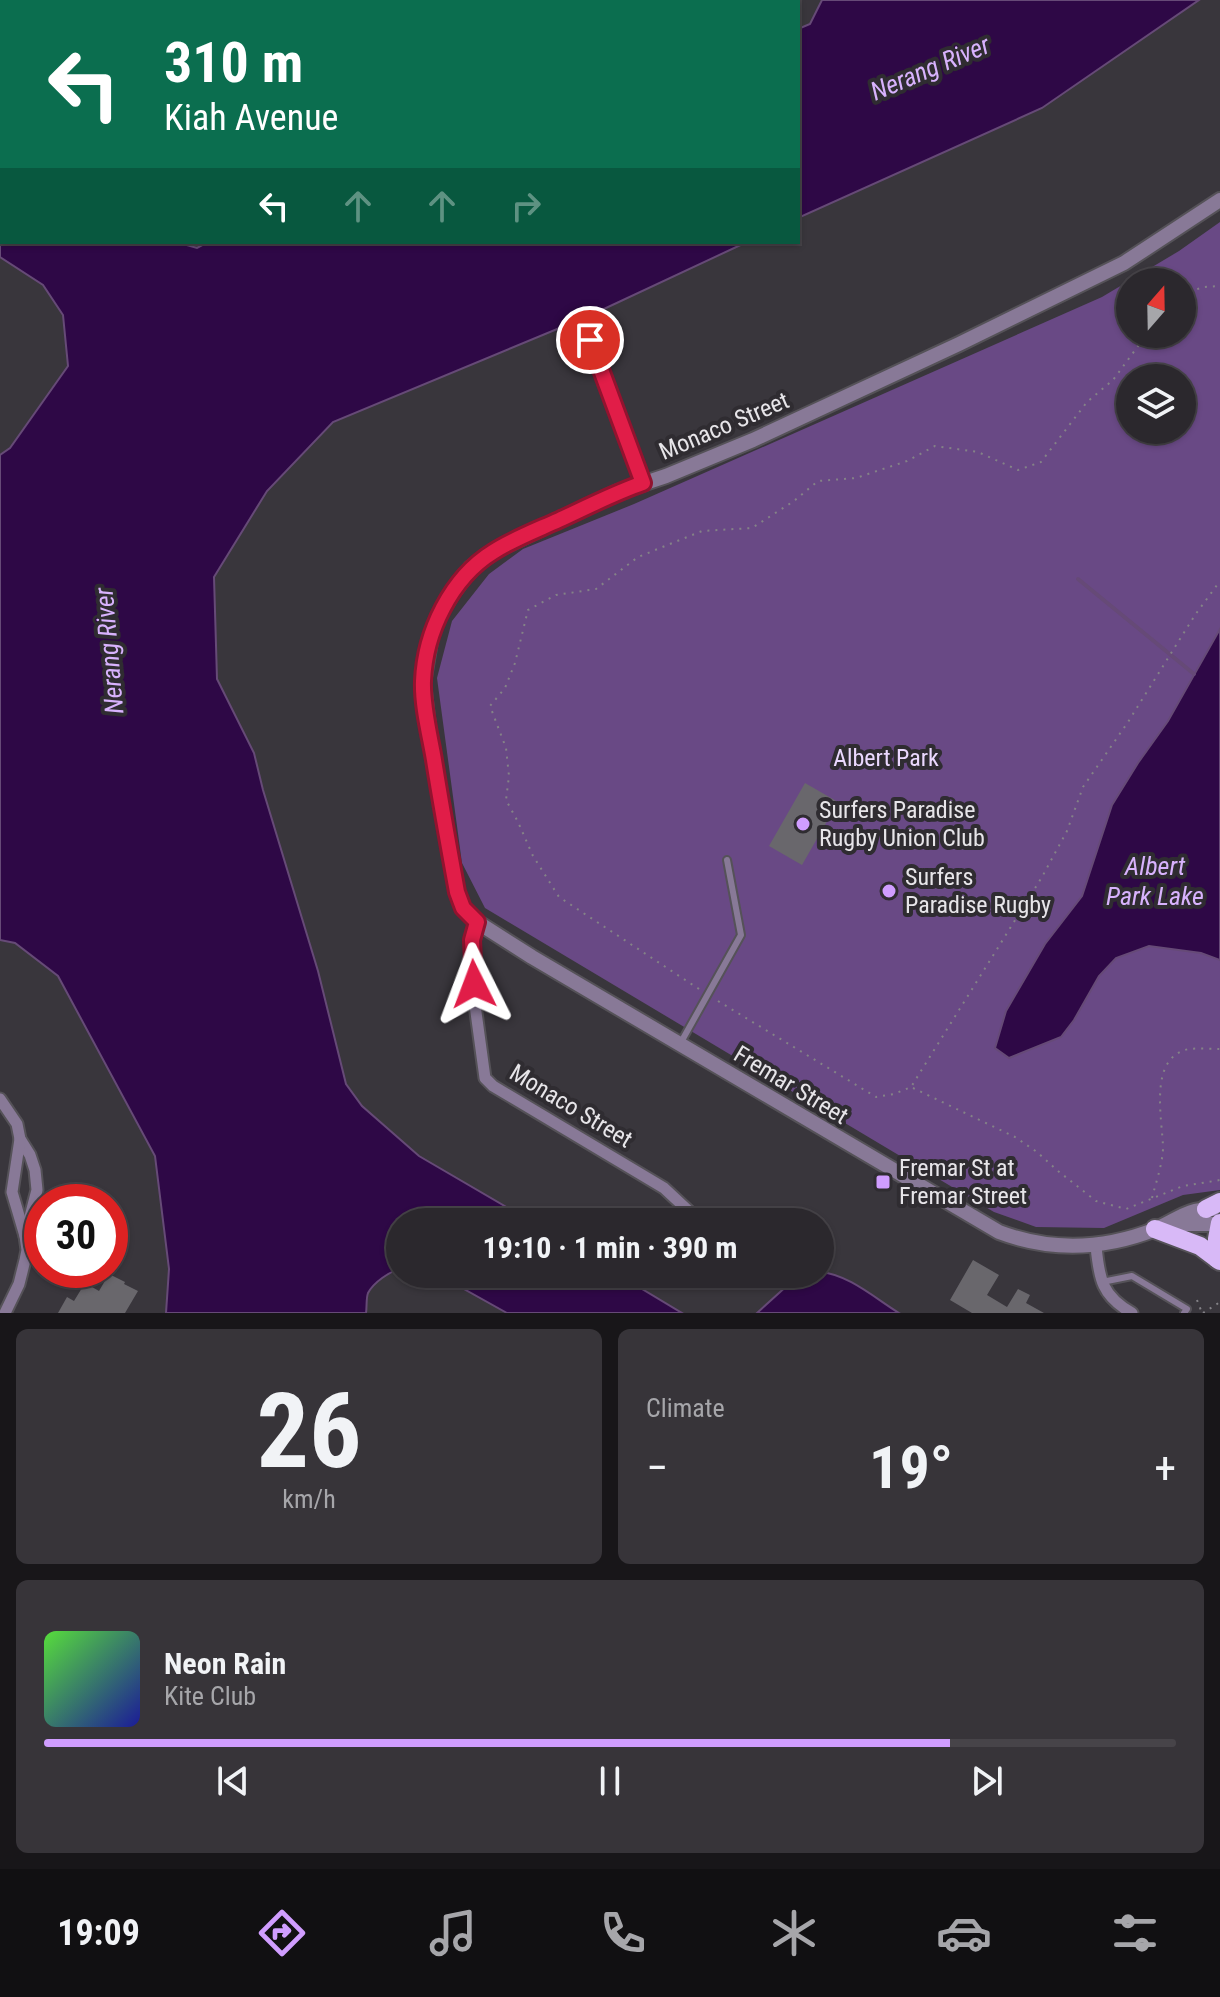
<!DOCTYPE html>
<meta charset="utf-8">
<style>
:root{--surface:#2b282d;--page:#373439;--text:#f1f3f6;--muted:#a6a6aa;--line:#474449;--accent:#d09dff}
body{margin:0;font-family:"Roboto Condensed",sans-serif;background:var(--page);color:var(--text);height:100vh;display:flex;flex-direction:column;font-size:30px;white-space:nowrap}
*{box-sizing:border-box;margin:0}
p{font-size:26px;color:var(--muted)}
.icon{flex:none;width:44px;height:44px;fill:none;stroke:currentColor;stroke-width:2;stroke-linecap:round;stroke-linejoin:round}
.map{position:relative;height:1313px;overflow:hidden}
.drawer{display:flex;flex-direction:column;gap:16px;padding:16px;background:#181619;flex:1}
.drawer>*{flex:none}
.top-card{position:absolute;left:0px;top:0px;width:800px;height:244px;box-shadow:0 2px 6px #0004,0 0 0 2px var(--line);background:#0b6e4f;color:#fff;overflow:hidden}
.needle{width:52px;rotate:20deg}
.fabs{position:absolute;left:1116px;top:268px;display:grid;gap:16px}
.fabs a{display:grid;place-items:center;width:80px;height:80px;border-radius:50%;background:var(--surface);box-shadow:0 2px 6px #0004,0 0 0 2px var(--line);font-size:40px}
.speed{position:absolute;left:24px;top:1184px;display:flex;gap:16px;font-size:40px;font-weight:700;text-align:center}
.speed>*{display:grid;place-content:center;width:104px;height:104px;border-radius:50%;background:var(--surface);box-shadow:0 2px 6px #0004,0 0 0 2px var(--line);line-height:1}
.speed .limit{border:12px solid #d22;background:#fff;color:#111}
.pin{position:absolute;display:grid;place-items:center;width:68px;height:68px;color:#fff;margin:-34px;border:4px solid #fff;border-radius:50%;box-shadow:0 2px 8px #0007}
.me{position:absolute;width:88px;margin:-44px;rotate:357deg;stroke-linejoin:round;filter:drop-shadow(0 0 6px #0008)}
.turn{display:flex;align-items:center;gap:28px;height:168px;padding:0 32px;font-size:36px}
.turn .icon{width:104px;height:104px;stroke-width:2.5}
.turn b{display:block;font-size:56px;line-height:68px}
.lanes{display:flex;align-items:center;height:76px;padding:0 32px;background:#0003;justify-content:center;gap:40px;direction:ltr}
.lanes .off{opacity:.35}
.big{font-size:60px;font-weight:700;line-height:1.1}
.drawer .tile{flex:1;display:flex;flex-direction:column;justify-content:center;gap:12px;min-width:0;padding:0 28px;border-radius:12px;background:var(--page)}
.drawer .dial{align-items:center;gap:0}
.dial b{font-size:104px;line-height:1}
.song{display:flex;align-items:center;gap:24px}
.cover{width:96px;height:96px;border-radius:12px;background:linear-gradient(135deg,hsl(110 70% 55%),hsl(240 70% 35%))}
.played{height:8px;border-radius:4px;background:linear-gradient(90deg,var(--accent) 80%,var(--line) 80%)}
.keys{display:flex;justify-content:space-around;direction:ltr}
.heat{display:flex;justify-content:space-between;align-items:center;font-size:44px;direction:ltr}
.drawer .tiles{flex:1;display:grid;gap:16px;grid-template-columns:1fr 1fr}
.tile:last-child{grid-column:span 2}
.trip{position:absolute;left:386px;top:1208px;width:448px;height:80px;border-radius:40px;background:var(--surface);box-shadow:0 2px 6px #0004,0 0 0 2px var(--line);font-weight:700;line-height:80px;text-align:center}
.dock{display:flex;height:128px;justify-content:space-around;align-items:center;background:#111012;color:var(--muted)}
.dock .icon{width:56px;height:56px}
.dock .active{color:var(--accent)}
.dock b{font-size:36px;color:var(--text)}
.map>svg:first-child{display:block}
</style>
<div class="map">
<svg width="1220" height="1313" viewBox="0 0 1220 1313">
<rect width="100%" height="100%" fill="#39363c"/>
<path fill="#694985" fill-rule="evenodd" d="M1220,222V1190L1183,1195L1104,1228L1036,1227L994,1212L485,908L462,863L437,678L452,621L489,574L523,549L634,504L1102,297L1179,251ZM1130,282H1182V334H1130ZM1130,378H1182V430H1130Z"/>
<g fill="#2e0846" stroke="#664a77" stroke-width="2">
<path d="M822,0H1199L1042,108L798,218V29L810,24Z"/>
<path d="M2,44V242H176L197,248L208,242H747L591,315L333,422L267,491L214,577L217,679L254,753L263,790L318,971L346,1084L362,1106L419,1156L532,1222H400V1269C389,1272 374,1282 368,1293C366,1298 367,1307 366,1313H166L169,1269L155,1156L58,976L15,943L0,940V455L10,448L68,366L63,315L43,285L0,257V47Z"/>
<path d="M1220,629V960L1201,953L1149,946L1116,958L1099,976L1074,1020L1061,1037L1009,1058L995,1048L1006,1011L1045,944L1082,896L1112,805L1138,763L1168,721Z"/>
<path d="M820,1272C848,1274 876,1299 899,1313H757L800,1274H820Z"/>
<path d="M433,1274H617L682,1313H507L444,1278Z"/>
</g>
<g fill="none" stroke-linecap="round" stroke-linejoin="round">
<path stroke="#664a77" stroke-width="4" d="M1078,579L1194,674"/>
</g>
<g fill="#69676c">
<path d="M805,783L838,802L802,865L769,846Z"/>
<path d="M973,1260L999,1275L987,1295L1007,1307L1018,1289L1030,1295L1026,1303L1044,1313H972L950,1300Z"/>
<path d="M109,1274L125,1282L124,1284L138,1291L125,1313H58L67,1297L74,1301L85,1283L99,1291Z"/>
</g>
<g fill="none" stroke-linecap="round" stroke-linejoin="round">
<defs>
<g id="service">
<path d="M680,1044L741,935L727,860"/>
<path d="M1102,1282L1132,1276L1187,1309L1184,1313"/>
</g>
<g id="minor">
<path d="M400,0L401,2"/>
<path d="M244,2L245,0"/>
<path d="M590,340L643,483"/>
<path d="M477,922L472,940L475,1005L485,1078L493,1086L664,1188L694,1216"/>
<path d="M0,1099L17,1124L20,1139L30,1155L35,1170L37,1190L25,1236L27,1250L25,1260L19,1284L5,1313"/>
<path d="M20,1139L12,1192L25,1236"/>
<path d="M1096,1246C1099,1279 1102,1296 1132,1313"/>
</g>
<g id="tertiary">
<path d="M1213,1209C1186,1209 1179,1219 1156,1229C1103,1250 1052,1252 999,1232L532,957L477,922L463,908L457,892L429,734L423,683L431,636L439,615L453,592L471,568L494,551L618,492L666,476L753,440L959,344L1124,263L1220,200"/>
<path d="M1169,1224H1220"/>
</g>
<g id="primary">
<path d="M1206,1209L1220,1202"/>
<path d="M1155,1229L1200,1246L1220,1261"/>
<path d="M1217,1259V1239L1220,1223"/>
</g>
</defs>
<use href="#service" stroke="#555258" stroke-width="10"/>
<use href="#minor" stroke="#555258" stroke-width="15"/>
<use href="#tertiary" stroke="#555258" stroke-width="18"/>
<use href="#primary" stroke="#555258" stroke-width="22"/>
<g stroke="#848287" stroke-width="2" stroke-dasharray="2 6" stroke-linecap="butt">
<path d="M1182,294L1204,287L1220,286"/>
<path d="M699,989L559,897L533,856L518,822L506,800L509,776L506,748L490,706L505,688L515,663L528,610L556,595L596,589L638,557L702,531L752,528L794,501L818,481L856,478L907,461L935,446L978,452L1018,470L1041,462L1087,402L1113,380L1147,334"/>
<path d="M718,1001L876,1097L894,1094L911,1087L1042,877L1067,831L1083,787L1128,722L1195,615L1220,581"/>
<path d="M913,1088L1015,1137L1037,1152L1058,1171L1096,1201L1126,1209L1183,1186L1220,1180"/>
<path d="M1152,1198C1156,1182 1162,1166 1163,1149C1163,1121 1147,1057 1189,1049C1198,1048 1210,1049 1220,1049"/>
<path d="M1197,1300L1202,1313"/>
<path d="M1203,1313L1220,1302"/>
</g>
<use href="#service" stroke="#887997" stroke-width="6"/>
<use href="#minor" stroke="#887997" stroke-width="11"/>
<use href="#tertiary" stroke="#887997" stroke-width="14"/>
<use href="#primary" stroke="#d8b9f7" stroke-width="18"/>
</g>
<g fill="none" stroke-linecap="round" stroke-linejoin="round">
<defs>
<path id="route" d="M474,984L472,940L477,922L463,908L457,892C449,848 441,804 434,760C430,736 422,706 423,681C425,632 451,578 493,552C513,539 537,530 559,520C587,507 614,493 643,483L590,340"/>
</defs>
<use href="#route" stroke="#92132f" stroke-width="20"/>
<use href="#route" stroke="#e11d48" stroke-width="14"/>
</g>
<g fill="#d09dff" stroke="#2f2c31" stroke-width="3">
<circle cx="803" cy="824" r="8"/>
<circle cx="889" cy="891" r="8"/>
<rect x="875" y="1174" width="16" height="16" rx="4"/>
</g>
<g text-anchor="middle" stroke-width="8" stroke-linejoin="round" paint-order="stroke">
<g font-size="24" fill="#e7e5e9" stroke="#2f2c31">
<text transform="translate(724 426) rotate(-23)" y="8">Monaco Street</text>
<text transform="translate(791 1085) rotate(31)" y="8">Fremar Street</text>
<text transform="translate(571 1106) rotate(31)" y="8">Monaco Street</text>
</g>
<g font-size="24" fill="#ebd8fe" stroke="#2f2c31">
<text x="886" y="766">Albert Park</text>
</g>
<g font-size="24" fill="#e7e5e9" stroke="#2f2c31" text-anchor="start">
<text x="819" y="818">Surfers Paradise<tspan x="819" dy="28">Rugby Union Club</tspan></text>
<text x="905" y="885">Surfers<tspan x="905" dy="28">Paradise Rugby</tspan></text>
<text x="899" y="1176">Fremar St at<tspan x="899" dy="28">Fremar Street</tspan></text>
</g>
<g font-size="26" font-style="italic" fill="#d8b2fd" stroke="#2f2c31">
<text transform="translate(930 68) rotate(-23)" y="9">Nerang River</text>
<text transform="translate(109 651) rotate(-95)" y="9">Nerang River</text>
<text x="1155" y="875">Albert<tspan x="1155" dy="30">Park Lake</tspan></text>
</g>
</g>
</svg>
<div class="fabs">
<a><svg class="needle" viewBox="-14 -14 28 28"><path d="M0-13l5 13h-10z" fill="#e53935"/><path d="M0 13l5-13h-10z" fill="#a6a6aa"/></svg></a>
<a><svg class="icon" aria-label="layers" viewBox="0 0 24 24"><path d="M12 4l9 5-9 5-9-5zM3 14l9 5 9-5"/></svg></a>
</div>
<div class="speed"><div class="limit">30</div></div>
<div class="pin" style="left:590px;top:340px;background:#d93025"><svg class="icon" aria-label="arrive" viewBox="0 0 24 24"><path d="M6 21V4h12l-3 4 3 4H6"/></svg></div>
<svg class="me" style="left:474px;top:984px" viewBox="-20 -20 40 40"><path d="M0-17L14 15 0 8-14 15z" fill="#e11d48" stroke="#fff" stroke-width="4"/></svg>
<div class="trip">19:10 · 1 min · 390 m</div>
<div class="top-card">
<div class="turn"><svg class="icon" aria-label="left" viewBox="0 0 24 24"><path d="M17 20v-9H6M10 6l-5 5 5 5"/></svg><div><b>310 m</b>Kiah Avenue</div></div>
<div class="lanes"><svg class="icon" aria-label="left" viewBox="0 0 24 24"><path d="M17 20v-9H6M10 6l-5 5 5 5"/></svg><svg class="icon off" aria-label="ahead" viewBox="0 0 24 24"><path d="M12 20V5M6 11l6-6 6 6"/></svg><svg class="icon off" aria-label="ahead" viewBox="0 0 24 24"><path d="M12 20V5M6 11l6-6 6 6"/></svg><svg class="icon off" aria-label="right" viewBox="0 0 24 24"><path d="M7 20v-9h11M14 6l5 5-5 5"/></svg></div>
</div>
</div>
<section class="drawer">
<div class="tiles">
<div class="tile dial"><b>26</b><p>km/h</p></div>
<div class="tile"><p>Climate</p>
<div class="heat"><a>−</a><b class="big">19°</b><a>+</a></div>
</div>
<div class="tile">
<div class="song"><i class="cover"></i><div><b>Neon Rain</b><p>Kite Club</p></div></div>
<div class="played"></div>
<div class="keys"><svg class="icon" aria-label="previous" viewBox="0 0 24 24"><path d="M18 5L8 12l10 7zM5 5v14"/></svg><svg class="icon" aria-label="pause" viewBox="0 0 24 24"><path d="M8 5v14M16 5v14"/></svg><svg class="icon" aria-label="next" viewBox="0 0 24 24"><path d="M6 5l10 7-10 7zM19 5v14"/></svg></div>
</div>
</div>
</section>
<nav class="dock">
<b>19:09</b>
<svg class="icon active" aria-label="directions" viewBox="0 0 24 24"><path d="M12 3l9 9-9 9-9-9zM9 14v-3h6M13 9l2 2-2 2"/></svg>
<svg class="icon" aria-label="music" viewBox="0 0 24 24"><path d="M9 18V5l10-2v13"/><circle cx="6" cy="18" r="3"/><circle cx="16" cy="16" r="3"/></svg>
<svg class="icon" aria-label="phone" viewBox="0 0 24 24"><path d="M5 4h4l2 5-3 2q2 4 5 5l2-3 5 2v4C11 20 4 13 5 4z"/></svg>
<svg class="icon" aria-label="climate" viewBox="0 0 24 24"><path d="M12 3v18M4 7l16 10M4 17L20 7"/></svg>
<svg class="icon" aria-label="car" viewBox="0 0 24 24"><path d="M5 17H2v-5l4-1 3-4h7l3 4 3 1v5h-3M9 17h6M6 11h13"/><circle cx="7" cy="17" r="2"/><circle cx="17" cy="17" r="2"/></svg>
<svg class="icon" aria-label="filters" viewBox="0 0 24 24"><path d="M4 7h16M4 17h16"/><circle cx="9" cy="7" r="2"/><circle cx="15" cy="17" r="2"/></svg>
</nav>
